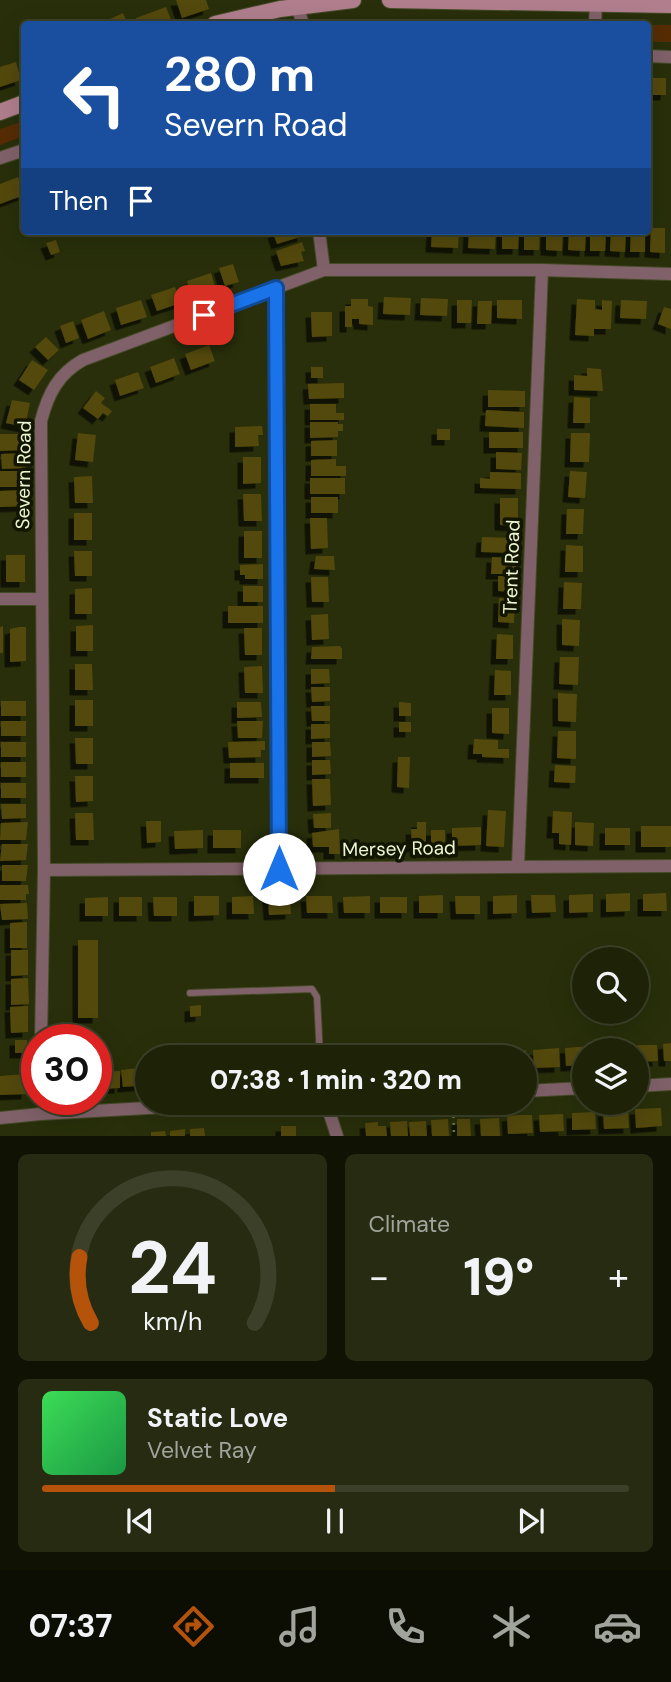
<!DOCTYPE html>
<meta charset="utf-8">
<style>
:root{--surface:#1e2308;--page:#262b12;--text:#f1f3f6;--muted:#a1a49c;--line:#3c4029;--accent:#b45309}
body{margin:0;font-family:"DM Sans",sans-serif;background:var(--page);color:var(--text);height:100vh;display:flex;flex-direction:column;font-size:26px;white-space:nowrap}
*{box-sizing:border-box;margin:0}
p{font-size:23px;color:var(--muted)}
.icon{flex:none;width:38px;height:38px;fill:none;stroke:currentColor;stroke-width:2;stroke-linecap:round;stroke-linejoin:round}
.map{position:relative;height:1136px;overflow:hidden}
.side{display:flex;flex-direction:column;gap:18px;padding:18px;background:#101304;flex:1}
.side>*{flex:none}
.hud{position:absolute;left:21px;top:21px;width:630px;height:214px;border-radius:7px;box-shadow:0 7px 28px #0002,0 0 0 2px var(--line);background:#1a4fa0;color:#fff;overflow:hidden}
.tools{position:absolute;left:572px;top:947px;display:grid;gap:14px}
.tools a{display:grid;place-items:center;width:77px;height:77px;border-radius:50%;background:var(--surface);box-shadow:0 7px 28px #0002,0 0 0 2px var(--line);font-size:35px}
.speed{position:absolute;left:21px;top:1024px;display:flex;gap:14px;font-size:35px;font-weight:700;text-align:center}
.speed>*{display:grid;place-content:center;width:91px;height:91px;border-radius:50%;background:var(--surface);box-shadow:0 7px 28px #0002,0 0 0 2px var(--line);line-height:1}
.speed .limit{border:10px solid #d22;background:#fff;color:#111}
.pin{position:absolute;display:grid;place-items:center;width:60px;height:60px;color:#fff;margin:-30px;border-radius:14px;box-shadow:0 4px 10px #0006}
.me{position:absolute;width:77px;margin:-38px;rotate:0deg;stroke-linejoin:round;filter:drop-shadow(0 0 5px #0008)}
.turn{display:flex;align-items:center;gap:24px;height:147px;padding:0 28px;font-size:32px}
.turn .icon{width:91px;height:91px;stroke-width:2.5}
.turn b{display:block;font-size:49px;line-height:60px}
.then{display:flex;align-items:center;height:66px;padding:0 28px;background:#0003;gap:14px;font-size:26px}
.big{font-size:52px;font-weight:800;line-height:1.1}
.side .card{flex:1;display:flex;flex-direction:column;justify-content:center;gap:10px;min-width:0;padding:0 24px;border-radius:10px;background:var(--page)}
.side .dial{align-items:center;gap:0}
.dial svg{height:182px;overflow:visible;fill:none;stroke:var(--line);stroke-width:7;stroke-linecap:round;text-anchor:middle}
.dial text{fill:var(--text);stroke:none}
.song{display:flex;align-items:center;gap:21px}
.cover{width:84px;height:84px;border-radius:10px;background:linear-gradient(135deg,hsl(130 70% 55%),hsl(140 70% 35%))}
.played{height:7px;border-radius:4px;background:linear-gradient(90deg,var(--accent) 50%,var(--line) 50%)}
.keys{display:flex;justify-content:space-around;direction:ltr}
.heat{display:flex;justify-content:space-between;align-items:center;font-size:38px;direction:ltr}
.side .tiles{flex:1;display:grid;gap:18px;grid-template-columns:1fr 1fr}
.card:last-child{grid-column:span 2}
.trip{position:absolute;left:135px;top:1045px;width:402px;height:70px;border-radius:35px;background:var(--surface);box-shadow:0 7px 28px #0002,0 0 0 2px var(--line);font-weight:800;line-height:70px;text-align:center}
.tab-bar{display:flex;height:112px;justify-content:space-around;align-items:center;background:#0c0e03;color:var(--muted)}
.tab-bar .icon{width:49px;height:49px}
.tab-bar .active{color:var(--accent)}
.tab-bar b{font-size:32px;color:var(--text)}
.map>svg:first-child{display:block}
</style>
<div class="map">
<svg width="671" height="1136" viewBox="0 0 671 1136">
<defs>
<filter id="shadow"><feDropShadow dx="-5.5" dy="5.5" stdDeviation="0" flood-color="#0009"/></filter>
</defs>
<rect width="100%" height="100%" fill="#282f0a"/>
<g fill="#552c04">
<path d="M394,22L576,24H391Z"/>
<rect x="648" y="25" width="23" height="17"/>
<path d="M24,121V136L0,145V129Z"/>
</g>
<g fill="#53480a" filter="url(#shadow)">
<path d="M176,0H206L209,9L182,18Z"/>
<path d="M166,7L172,22L138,24L136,18Z"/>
<path d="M123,13L128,24H113L110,19Z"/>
<path d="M16,62L21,80L0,87V67Z"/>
<rect x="648" y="78" width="18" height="17"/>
<path d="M18,177L24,195L0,204V184Z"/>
<path d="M651,228H665V253L650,252Z"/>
<path d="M278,231H302L303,236L277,244L273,233Z"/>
<path d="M432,231H459L458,248L431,247Z"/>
<path d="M469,231H496L495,249L468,248Z"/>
<path d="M502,231H519L518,249H502Z"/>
<path d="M524,231H540L539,250H524Z"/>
<path d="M546,231H563L562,251L546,250Z"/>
<path d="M569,231H586L585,251L568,250Z"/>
<path d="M590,231H606L605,251H590Z"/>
<path d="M611,231H626L625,252L610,251Z"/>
<path d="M631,231H645V252H630Z"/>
<path d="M56,240L60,252L51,255L46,243Z"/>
<path d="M302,242L305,251L301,252L304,261L281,266L276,251Z"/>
<path d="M233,264L239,282L225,286L219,268Z"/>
<path d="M211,273L216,290L192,298L187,281Z"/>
<path d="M175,287L181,303L157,311L151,295Z"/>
<path d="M384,297L411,298L410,315L383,314Z"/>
<path d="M421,298L448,299L447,316L420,315Z"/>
<path d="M351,299H368V306L373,307V325L359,324V319H352V327H345V306H351Z"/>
<path d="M577,299L595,300V309L602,310V300L612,301L611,329H594V336L575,335Z"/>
<path d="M141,300L147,317L121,325L116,308Z"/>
<path d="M457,300H472L471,323H457Z"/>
<path d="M497,300H522V319L497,318Z"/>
<path d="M621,300L647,301L646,319L620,318Z"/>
<path d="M478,301H492L491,324H477Z"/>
<path d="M664,307L671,309V329L658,324Z"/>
<path d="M104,311L111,330L88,339L81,320Z"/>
<path d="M311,312H332V336L312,337Z"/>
<path d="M73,321L79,338L66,343L60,326Z"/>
<path d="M46,337L59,350L48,360L35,347Z"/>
<path d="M209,345L215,361L191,370L185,354Z"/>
<path d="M174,358L180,374L156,383L150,367Z"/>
<path d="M32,360L48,370L34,390L19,380Z"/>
<rect x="311" y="367" width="12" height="11"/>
<path d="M587,368L601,369L603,391L574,390V375L587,376Z"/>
<path d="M138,372L144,388L120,396L115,380Z"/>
<path d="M344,383V398L309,399L308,384Z"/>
<path d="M488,390L525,391V407H488Z"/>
<path d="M96,391L105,398L101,403L112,411L108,416L103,413L98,419L83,408Z"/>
<path d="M574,397L590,398V423H573Z"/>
<path d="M12,400L30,403L25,427L6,423Z"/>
<path d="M310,404H336V413H344V420H310Z"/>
<path d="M486,410L524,412V428L485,426Z"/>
<path d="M310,422H338V424H343V431H338V437L310,438Z"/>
<path d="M262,426L263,435H258L259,446L235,447V427Z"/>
<rect x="437" y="429" width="13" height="11"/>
<rect x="489" y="432" width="34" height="16"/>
<path d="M78,433L96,435L93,462L75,460Z"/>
<path d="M571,433H590L589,462H570Z"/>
<path d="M0,434H24V450L0,451Z"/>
<path d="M337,440V456H311V441Z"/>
<path d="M496,452L522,453L521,470L496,469Z"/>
<path d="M26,453V468L2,469L1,454Z"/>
<path d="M243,457H261V483L243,484Z"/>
<path d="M336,459V466H346V476H311V460Z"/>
<rect x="0" y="471" width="23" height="16"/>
<path d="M570,471L587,472L585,498L568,497Z"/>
<path d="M490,472L521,473V489L480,488V478L490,479Z"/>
<path d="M92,476L93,503H75L74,477Z"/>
<rect x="310" y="478" width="35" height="16"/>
<path d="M24,490L26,506L0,507V491Z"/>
<path d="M243,494H261L262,521H244Z"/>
<rect x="311" y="497" width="27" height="16"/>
<path d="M500,498H518V526L500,525Z"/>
<path d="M567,509H584L583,534H566Z"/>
<rect x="74" y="513" width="18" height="27"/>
<path d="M310,518H327L328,548L311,549Z"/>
<rect x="244" y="531" width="18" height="27"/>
<path d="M482,537L516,538V553L481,552Z"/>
<path d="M566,545L583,546V572H565Z"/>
<path d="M74,551H92V576H75Z"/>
<rect x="6" y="555" width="19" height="27"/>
<path d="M316,556H334L335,570L314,569Z"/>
<path d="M492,557L516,558V574H491Z"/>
<path d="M263,564V579H245V575H240V565Z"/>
<path d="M498,576H516V592L498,591Z"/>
<path d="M311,577H328L329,602H312Z"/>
<path d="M564,582L582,583L581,609H563Z"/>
<rect x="243" y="586" width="20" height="16"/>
<path d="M92,588V614H75V589Z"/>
<path d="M499,598L515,599L514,623L498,622Z"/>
<rect x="228" y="606" width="35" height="17"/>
<path d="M328,614L329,639L312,640L311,615Z"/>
<path d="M562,619L580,620L579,646L562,645Z"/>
<path d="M93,625V651H76V626Z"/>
<path d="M3,626V653H0V627Z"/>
<path d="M19,627H26V661L10,662V629Z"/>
<path d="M244,628H262V655H245Z"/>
<path d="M497,634L513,635V659H496Z"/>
<path d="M340,646L342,649V659H311L312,647Z"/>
<path d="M560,657H579L578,685L559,684Z"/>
<path d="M75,664H92L93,690H75Z"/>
<path d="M262,666L263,693H245L244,667Z"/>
<path d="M311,669H329L330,683L311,684Z"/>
<path d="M495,670L511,671V695H494Z"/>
<path d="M311,687H330V701L312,702Z"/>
<path d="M558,693L577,694L576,722L558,721Z"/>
<rect x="75" y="700" width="18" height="26"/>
<rect x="1" y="701" width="25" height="15"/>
<path d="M237,702H261L262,717L237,718Z"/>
<path d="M399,702L411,703V716H399Z"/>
<path d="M311,706H330V721H312Z"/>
<path d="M492,708H509V734L492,733Z"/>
<rect x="1" y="721" width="25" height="15"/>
<path d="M237,721H263L262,738H238Z"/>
<rect x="399" y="722" width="12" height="10"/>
<path d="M311,724H330V738L311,739Z"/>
<path d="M558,731H576V759L557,758Z"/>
<path d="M75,738H93V764H76Z"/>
<path d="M474,739L498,740V749H509V758L482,757V754H473Z"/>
<path d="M265,741V750H261V757L229,758L228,742Z"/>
<rect x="1" y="742" width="25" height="15"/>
<path d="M312,742H330L331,756L312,757Z"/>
<path d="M398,757H410L409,788L397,787Z"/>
<path d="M312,760H330L331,774L312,775Z"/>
<rect x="1" y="762" width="25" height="15"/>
<rect x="230" y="763" width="34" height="15"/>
<path d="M555,765L576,766L575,783L554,782Z"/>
<path d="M75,776H93V801L76,802Z"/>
<path d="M312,779H330L331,805L313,806Z"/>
<rect x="1" y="783" width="25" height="15"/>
<path d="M1,804H26V818L2,819Z"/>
<path d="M488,810L506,811L504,847L486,846Z"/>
<path d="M553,811L572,812L571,845L559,844V833H552Z"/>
<path d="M75,813H93L94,840H76Z"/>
<path d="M331,813V828H314L313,814Z"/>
<path d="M146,821H161V842L147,843Z"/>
<path d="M28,822L26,840H0L1,823Z"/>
<path d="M417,822H426V846L412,847L411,829H417Z"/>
<path d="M575,822L594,823L593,846L575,845Z"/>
<rect x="641" y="826" width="30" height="21"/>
<path d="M481,827V845L452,846V828Z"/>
<rect x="605" y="828" width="25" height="17"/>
<path d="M339,829L340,854H329V847H313L312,833Z"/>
<path d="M203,830V848L175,849L174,831Z"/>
<rect x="213" y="830" width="28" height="18"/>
<rect x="431" y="830" width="14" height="16"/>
<path d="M2,844H28L26,860L0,861Z"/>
<path d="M2,865H28L26,881H2Z"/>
<path d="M0,885H28L29,894H26V900H0Z"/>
<path d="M630,893V911L606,912V894Z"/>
<path d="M666,893L667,911H643V894Z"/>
<path d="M593,894V912L569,913V895Z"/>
<path d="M443,895V913H419V896Z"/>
<path d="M517,895V913L493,914V896Z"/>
<path d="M531,895H555L556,912L532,913Z"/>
<path d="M194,896H219V915L194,916Z"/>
<path d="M253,896L254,914H232V897Z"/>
<path d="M306,896H332L333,913H307Z"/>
<path d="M370,896V913H344L343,897Z"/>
<path d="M455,896H480V914H456Z"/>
<path d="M108,897V916H85V898Z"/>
<rect x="119" y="897" width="23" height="19"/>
<path d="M153,897H177V916H154Z"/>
<path d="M268,897H290L291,914L269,915Z"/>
<rect x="380" y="897" width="27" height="16"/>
<path d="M27,903L28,919L2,920L0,904Z"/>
<path d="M27,922V948H10V923Z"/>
<rect x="78" y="940" width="20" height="78"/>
<path d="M11,950H28V975L11,976Z"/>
<path d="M28,978L29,1004L11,1005V979Z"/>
<path d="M201,1005V1016L190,1017V1006Z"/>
<path d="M28,1006V1032L11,1033L10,1007Z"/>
<rect x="15" y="1040" width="12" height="13"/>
<path d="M671,1043V1061H664L663,1044Z"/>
<path d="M623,1045L624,1050H598V1047Z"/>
<path d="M642,1045H657L658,1061L637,1062V1050H628V1046Z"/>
<path d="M591,1046V1050H584V1065L566,1066L565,1048Z"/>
<path d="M559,1048L560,1067L534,1068L533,1050Z"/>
<path d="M526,1050V1057H501L500,1052Z"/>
<path d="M492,1051V1057H468V1053Z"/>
<path d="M464,1052V1057H438V1053Z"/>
<path d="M435,1054V1057H416V1055Z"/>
<path d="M147,1067V1085L123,1087L121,1070Z"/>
<path d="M120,1071V1088L96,1089V1072Z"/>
<path d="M27,1074V1094L0,1095V1076Z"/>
<path d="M661,1108L662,1126L636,1128L635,1109Z"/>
<path d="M628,1110L629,1128L604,1129L603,1111Z"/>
<path d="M595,1112L596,1129L572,1130V1113Z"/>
<path d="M563,1114L564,1131L540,1132L539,1115Z"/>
<path d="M519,1115H532L533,1133L508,1134L507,1116Z"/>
<path d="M499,1118L500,1136H481L480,1119Z"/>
<path d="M448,1119L449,1136H432L431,1120Z"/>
<path d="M457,1119H470L471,1136H457Z"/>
<path d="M407,1121L408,1136H391L390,1122Z"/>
<path d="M426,1121L427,1136H410L409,1122Z"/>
<path d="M378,1122V1126H386L387,1136H366L365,1123Z"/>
<rect x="281" y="1126" width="15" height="10"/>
<path d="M204,1128L205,1136H190V1129Z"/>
<path d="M185,1129V1136H170V1131Z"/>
<path d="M165,1131L166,1136H151V1132Z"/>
</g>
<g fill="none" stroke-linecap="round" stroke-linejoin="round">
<defs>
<path id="lane" d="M190,993L312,989L317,997L320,1057"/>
<g id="street">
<path d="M297,6L303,24"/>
<path d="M595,24L596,4"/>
<path d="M648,56L671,57"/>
<path d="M0,158L24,150"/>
<path d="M319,231L324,270"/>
<path d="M276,288L279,869"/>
<path d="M0,599H41"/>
<path d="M518,866L542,270"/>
<path d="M44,870L671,866"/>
<path d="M41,1040L44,870L41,421C48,394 58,374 83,360L324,270H542L671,274"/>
<path d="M637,1086L671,1084"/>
<path d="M525,1091L584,1088"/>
<path d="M326,1102L337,1136"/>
<path d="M0,1118L40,1114L255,1102"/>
</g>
<g id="secondary">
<path d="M390,0L671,5"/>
<path d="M215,24L280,9L353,0"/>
<path d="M0,112L24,103"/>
</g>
</defs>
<use href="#lane" stroke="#444b26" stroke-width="8"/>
<use href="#street" stroke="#444b26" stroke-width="14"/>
<use href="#secondary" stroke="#444b26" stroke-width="18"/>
<path stroke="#6f7753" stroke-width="2.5" stroke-dasharray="2 5" stroke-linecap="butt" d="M453,1102L454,1136"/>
<use href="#lane" stroke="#80616a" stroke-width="6"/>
<use href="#street" stroke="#80616a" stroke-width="12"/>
<use href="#secondary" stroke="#b07e8d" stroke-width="16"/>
</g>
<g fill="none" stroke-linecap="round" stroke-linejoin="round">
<defs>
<path id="route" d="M204,315L276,288L279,869"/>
</defs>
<use href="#route" stroke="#114b97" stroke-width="18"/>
<use href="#route" stroke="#1a73e8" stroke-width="12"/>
</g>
<g text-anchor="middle" stroke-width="7" stroke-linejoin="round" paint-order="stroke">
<g font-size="19" fill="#edf6d2" stroke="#121600">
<text transform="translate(23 475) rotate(-89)" y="7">Severn Road</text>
<text transform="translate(511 567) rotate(-88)" y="7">Trent Road</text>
<text transform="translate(399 848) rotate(-1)" y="7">Mersey Road</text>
</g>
</g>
</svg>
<div class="tools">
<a><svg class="icon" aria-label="search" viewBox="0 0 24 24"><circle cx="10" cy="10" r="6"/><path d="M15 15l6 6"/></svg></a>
<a><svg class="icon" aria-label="layers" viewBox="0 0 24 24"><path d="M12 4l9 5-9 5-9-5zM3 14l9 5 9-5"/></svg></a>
</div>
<div class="speed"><div class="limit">30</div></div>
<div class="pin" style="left:204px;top:315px;background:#d93025"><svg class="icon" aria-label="arrive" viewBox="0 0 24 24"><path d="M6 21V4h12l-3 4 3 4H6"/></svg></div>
<svg class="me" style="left:279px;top:869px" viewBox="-20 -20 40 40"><circle r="19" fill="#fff"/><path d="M0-13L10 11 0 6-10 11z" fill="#1a73e8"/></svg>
<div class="trip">07:38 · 1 min · 320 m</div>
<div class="hud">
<div class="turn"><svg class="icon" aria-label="left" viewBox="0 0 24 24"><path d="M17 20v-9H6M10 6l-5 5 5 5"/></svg><div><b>280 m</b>Severn Road</div></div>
<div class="then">Then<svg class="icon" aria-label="arrive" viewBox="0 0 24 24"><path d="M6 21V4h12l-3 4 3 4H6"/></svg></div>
</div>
</div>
<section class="side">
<div class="tiles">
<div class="card dial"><svg viewBox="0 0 100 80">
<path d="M14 69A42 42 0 1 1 86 69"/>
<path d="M14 69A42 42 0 0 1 9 40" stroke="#b45309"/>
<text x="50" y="56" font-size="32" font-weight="700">24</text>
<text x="50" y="72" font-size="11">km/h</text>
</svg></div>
<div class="card"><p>Climate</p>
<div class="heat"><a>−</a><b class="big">19°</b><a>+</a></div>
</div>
<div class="card">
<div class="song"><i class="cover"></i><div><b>Static Love</b><p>Velvet Ray</p></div></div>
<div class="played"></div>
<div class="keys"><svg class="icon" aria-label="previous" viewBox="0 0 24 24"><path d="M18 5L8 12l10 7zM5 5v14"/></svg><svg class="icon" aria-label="pause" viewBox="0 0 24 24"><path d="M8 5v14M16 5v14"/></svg><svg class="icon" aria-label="next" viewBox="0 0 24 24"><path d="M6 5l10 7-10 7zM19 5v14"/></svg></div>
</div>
</div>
</section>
<nav class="tab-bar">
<b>07:37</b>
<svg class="icon active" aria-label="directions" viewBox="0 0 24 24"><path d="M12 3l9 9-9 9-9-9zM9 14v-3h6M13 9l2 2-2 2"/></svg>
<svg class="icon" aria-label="music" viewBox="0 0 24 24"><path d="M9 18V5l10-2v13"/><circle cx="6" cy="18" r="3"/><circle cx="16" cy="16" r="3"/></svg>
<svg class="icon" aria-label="phone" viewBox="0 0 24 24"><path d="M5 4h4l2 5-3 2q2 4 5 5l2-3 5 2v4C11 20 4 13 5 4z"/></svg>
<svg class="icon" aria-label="climate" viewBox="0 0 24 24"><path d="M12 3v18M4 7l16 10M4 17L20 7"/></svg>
<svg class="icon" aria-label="car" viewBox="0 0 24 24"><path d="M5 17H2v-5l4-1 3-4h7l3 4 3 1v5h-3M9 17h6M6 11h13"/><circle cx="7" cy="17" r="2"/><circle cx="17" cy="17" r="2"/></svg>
</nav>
